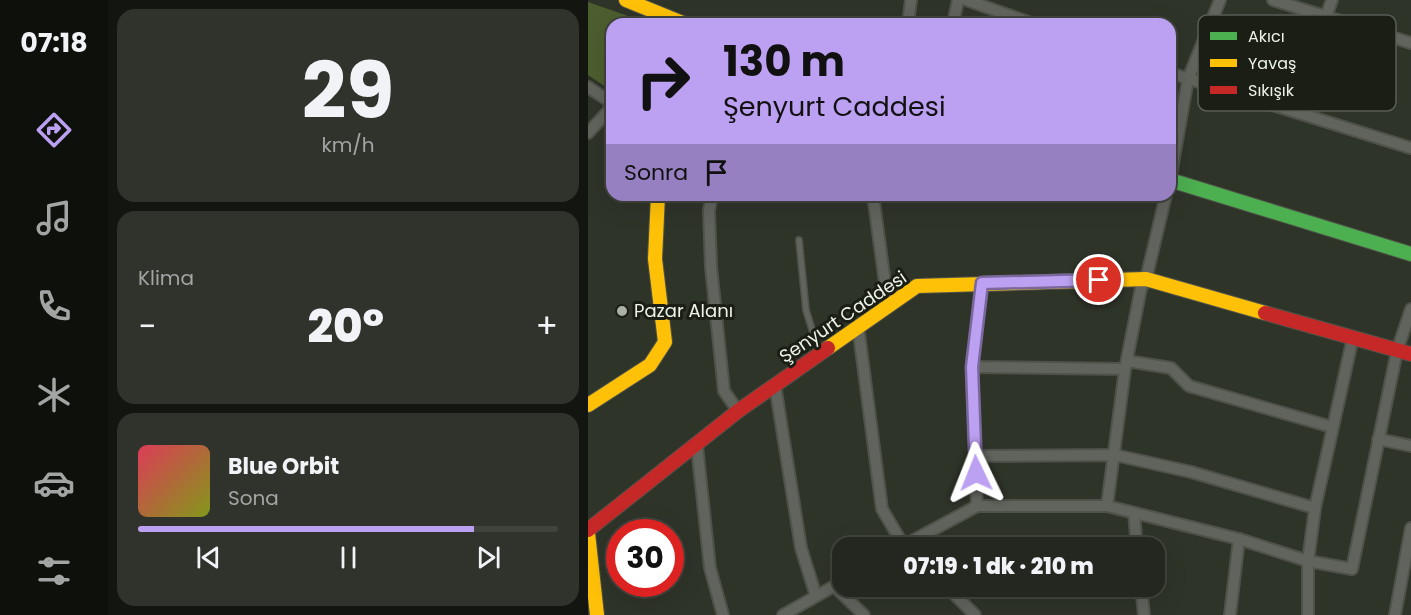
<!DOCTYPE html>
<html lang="tr">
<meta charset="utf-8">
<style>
:root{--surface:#23271f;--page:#2f332c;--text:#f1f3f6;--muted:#a3a5a4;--line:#40443d;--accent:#bca0f2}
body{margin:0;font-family:Poppins,sans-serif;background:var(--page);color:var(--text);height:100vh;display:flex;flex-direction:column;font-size:22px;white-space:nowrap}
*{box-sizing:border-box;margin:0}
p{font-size:20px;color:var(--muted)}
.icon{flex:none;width:33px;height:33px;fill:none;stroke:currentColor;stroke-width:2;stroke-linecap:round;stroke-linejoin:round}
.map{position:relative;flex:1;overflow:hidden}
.sheet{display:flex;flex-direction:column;gap:9px;padding:9px;background:#131511;width:480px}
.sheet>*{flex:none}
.hud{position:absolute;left:18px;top:18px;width:570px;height:183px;border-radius:18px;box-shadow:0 6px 24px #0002,0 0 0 2px var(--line);background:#bca0f2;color:#111;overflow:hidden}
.speed{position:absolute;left:18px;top:519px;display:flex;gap:12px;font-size:30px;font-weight:700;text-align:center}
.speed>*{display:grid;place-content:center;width:78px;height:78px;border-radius:50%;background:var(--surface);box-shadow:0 6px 24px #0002,0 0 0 2px var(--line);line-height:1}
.speed .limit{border:9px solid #d22;background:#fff;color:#111}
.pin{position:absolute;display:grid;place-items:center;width:51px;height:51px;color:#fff;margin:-26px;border:3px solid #fff;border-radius:50%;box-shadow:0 2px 6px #0007}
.me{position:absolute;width:66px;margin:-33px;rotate:358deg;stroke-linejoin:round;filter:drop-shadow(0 0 4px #0008)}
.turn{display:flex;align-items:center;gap:21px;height:126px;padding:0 18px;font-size:27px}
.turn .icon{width:78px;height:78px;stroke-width:2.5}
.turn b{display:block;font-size:42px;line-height:51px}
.then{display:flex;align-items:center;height:57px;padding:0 18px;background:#0003;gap:12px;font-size:22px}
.big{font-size:45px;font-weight:800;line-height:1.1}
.sheet .widget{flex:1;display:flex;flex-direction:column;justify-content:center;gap:9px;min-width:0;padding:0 21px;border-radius:18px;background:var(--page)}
.sheet .dial{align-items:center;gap:0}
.dial b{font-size:78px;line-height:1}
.song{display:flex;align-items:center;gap:18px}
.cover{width:72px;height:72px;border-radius:9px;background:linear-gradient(135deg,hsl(350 70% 55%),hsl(70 70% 35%))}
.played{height:6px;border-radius:3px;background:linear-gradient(90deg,var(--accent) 80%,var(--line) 80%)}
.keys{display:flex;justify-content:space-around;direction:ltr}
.heat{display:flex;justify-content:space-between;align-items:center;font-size:33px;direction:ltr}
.trip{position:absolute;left:244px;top:537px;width:333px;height:60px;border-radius:18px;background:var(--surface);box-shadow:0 6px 24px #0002,0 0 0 2px var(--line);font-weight:800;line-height:60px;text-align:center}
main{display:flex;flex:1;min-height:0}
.menu{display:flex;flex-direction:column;width:108px;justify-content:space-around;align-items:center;background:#0e100c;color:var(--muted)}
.menu .icon{width:42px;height:42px}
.menu .on{color:var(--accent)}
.menu b{font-size:27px;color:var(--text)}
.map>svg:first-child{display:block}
</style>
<main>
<nav class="menu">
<b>07:18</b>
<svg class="icon on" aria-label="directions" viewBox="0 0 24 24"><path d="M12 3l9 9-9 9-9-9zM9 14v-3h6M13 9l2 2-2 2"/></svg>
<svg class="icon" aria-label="music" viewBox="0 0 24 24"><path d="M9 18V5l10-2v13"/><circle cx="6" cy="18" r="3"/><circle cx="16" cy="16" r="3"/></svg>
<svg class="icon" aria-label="phone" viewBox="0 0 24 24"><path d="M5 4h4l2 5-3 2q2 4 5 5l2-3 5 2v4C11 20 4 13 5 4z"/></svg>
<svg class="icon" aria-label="climate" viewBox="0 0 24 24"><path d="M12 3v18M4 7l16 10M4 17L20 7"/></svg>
<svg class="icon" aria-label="car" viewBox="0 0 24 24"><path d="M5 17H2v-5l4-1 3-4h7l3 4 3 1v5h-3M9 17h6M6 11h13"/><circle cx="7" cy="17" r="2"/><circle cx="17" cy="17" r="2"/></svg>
<svg class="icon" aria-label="filters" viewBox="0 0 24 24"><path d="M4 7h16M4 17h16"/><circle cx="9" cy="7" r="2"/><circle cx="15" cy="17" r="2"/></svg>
</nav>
<section class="sheet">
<div class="widget dial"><b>29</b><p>km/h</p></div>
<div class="widget"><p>Klima</p>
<div class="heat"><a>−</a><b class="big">20°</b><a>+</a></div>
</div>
<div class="widget">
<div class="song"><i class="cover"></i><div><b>Blue Orbit</b><p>Sona</p></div></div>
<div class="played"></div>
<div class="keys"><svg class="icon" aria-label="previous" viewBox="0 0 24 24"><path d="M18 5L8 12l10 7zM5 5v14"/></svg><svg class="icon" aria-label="pause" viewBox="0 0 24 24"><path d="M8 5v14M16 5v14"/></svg><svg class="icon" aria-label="next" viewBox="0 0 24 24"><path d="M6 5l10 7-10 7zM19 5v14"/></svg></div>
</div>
</section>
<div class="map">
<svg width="823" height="615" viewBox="0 0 823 615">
<rect width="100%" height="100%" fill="#2f3429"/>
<path fill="#4c5e2f" d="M0,2L63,24H24V91L0,75Z"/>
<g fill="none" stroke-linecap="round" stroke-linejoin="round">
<defs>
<path id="lane" d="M211,240L218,310L231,352"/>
<g id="street">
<path d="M378,0L446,24"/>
<path d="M685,0L823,43"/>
<path d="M738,16L744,0"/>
<path d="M320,24L323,0"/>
<path d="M365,24L370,0"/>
<path d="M582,73L823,148"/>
<path d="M0,87L24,103"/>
<path d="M0,133L24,107"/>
<path d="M582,180L600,79L632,0"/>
<path d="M124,195L121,211L123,267L136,391L150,411"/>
<path d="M285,195L300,305"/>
<path d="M363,195H399"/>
<path d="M270,326L294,509L317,548"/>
<path d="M539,361L583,368L601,386L744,427"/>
<path d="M384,367L537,369"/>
<path d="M187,385L213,548L228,596"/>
<path d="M790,439L823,446"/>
<path d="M109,446L122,568L135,615"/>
<path d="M388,456L527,455L603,472L727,508"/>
<path d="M389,506L384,367L394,283"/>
<path d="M519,506L537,369L553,288L558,279L578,195"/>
<path d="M546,513L549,548"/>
<path d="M311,548L389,506H519L651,539L720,561L764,569L809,351L823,309"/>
<path d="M246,586L276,615"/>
<path d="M358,586L387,615"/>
<path d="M553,586L556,615"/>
<path d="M195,615L255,581"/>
<path d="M642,615L651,539"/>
<path d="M720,615V561L727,508L765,337"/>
<path d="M807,615L823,528"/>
</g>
<path id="fast" d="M582,180L823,254"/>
<g id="slow">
<path d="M38,0L97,24"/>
<path d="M240,348L329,286L558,279L677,313"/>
<path d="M0,405L62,365L77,342L67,259L70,195"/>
<path d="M0,533L9,615"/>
</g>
<g id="jam">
<path d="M677,313L823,354"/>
<path d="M0,530L150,411L240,348"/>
</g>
</defs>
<use href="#lane" stroke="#4f5249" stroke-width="8"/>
<use href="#street" stroke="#4f5249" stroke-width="14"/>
<use href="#fast" stroke="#4f5249" stroke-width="16"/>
<use href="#slow" stroke="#4f5249" stroke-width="16"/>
<use href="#jam" stroke="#4f5249" stroke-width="16"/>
<use href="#lane" stroke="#61645d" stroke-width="5"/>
<use href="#street" stroke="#61645d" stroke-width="10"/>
<use href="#fast" stroke="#4caf50" stroke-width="14"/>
<use href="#slow" stroke="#ffc107" stroke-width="14"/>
<use href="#jam" stroke="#c62828" stroke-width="14"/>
</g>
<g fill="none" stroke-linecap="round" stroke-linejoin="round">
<defs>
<path id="route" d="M388,473L384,367L394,283L511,280"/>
</defs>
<use href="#route" stroke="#7a689d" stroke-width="15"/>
<use href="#route" stroke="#bca0f2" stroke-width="10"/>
</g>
<circle fill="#aab0a4" stroke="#1a1e15" stroke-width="2" cx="34" cy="311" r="6"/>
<g text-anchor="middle" stroke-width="6" stroke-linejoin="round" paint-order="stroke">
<g font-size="18" fill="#edf3e7" stroke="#1a1e15" text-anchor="start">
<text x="46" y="317">Pazar Alanı</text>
</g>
<g font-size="18" fill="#edf3e7" stroke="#1a1e15">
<text transform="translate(255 317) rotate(-34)" y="6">Şenyurt Caddesi</text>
</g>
</g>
<rect x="610" y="15" width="198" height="96" rx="9" fill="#1a1e15" stroke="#595e54" stroke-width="1.5"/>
<rect x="622" y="32" width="27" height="8" fill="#4caf50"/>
<rect x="622" y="59" width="27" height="8" fill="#ffc107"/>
<rect x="622" y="86" width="27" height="8" fill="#c62828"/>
<g font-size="16" fill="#edf3e7">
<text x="660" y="42">Akıcı</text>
<text x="660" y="69">Yavaş</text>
<text x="660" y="96">Sıkışık</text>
</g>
</svg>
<div class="speed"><div class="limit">30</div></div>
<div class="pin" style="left:511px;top:280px;background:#d93025"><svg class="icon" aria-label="arrive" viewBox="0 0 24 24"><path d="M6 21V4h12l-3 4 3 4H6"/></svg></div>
<svg class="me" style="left:388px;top:473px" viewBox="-20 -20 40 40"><path d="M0-17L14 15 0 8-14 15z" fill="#bca0f2" stroke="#fff" stroke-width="4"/></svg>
<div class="trip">07:19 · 1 dk · 210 m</div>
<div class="hud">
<div class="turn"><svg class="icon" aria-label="right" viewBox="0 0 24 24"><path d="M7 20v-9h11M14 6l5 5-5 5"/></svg><div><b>130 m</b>Şenyurt Caddesi</div></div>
<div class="then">Sonra<svg class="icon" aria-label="arrive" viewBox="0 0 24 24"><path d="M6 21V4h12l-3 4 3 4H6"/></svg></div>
</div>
</div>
</main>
